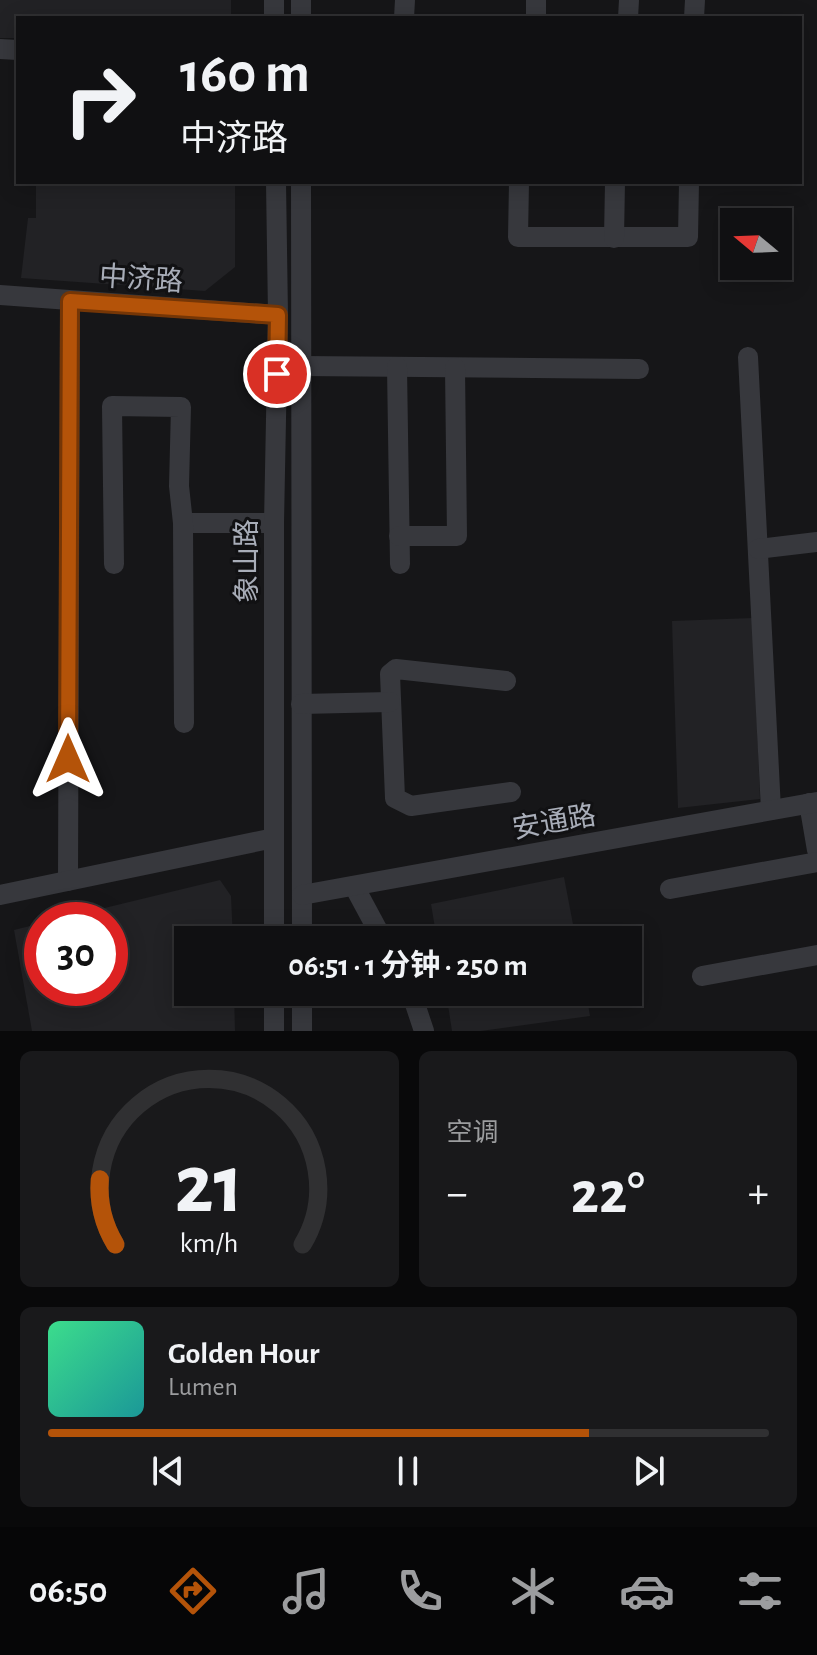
<!DOCTYPE html>
<html lang="zh">
<meta charset="utf-8">
<style>
:root{--surface:#101012;--page:#19191b;--text:#f1f3f6;--muted:#9c9d9f;--line:#303032;--accent:#b45309}
body{margin:0;font-family:"Alegreya Sans","Noto Sans SC",sans-serif;background:var(--page);color:var(--text);height:100vh;display:flex;flex-direction:column;font-size:30px;white-space:nowrap}
*{box-sizing:border-box;margin:0}
p{font-size:26px;color:var(--muted)}
.icon{flex:none;width:44px;height:44px;fill:none;stroke:currentColor;stroke-width:2;stroke-linecap:round;stroke-linejoin:round}
.map{position:relative;height:1031px;overflow:hidden}
.side{display:flex;flex-direction:column;gap:20px;padding:20px;background:#09090a;flex:1}
.side>*{flex:none}
.top-card{position:absolute;left:16px;top:16px;width:786px;height:168px;border-radius:0px;box-shadow:0 4px 20px #0003,0 0 0 2px var(--line);background:#101012;color:var(--text);overflow:hidden}
.needle{width:52px;rotate:289deg}
.fabs{position:absolute;left:720px;top:208px;display:grid;gap:16px}
.fabs a{display:grid;place-items:center;width:72px;height:72px;border-radius:0px;background:var(--surface);box-shadow:0 4px 20px #0003,0 0 0 2px var(--line);font-size:40px}
.speed{position:absolute;left:24px;top:902px;display:flex;gap:16px;font-size:40px;font-weight:700;text-align:center}
.speed>*{display:grid;place-content:center;width:104px;height:104px;border-radius:50%;background:var(--surface);box-shadow:0 4px 20px #0003,0 0 0 2px var(--line);line-height:1}
.speed .limit{border:12px solid #d22;background:#fff;color:#111}
.pin{position:absolute;display:grid;place-items:center;width:68px;height:68px;color:#fff;margin:-34px;border:4px solid #fff;border-radius:50%;box-shadow:0 2px 8px #0007}
.me{position:absolute;width:88px;margin:-44px;rotate:0deg;stroke-linejoin:round;filter:drop-shadow(0 0 6px #0008)}
.turn{display:flex;align-items:center;gap:28px;height:168px;padding:0 32px;font-size:36px}
.turn .icon{width:104px;height:104px;stroke-width:2.5}
.turn b{display:block;font-size:56px;line-height:68px}
.big{font-size:60px;font-weight:700;line-height:1.1}
.side .tile{flex:1;display:flex;flex-direction:column;justify-content:center;gap:12px;min-width:0;padding:0 28px;border-radius:12px;background:var(--page)}
.side .dial{align-items:center;gap:0}
.dial svg{height:208px;overflow:visible;fill:none;stroke:var(--line);stroke-width:7;stroke-linecap:round;text-anchor:middle}
.dial text{fill:var(--text);stroke:none}
.song{display:flex;align-items:center;gap:24px}
.cover{width:96px;height:96px;border-radius:12px;background:linear-gradient(135deg,hsl(150 70% 55%),hsl(180 70% 35%))}
.played{height:8px;border-radius:4px;background:linear-gradient(90deg,var(--accent) 75%,var(--line) 75%)}
.keys{display:flex;justify-content:space-around;direction:ltr}
.heat{display:flex;justify-content:space-between;align-items:center;font-size:44px;direction:ltr}
.side .tiles{flex:1;display:grid;gap:20px;grid-template-columns:1fr 1fr}
.tile:last-child{grid-column:span 2}
.trip{position:absolute;left:174px;top:926px;width:468px;height:80px;border-radius:0px;background:var(--surface);box-shadow:0 4px 20px #0003,0 0 0 2px var(--line);font-weight:700;line-height:80px;text-align:center}
.menu{display:flex;height:128px;justify-content:space-around;align-items:center;background:#060607;color:var(--muted)}
.menu .icon{width:56px;height:56px}
.menu .on{color:var(--accent)}
.menu b{font-size:36px;color:var(--text)}
.map>svg:first-child{display:block}
</style>
<div class="map">
<svg width="817" height="1031" viewBox="0 0 817 1031">
<rect width="100%" height="100%" fill="#161618"/>
<g fill="#222225">
<path d="M0,0H231V18H18V38H0Z"/>
<path d="M36,182H235V267L205,291L21,278L28,218H36Z"/>
<path d="M753,618L760,799L678,808L672,621Z"/>
<path d="M564,877L576,940H437L431,904Z"/>
<path d="M220,880L231,896L233,940H188V992H234L235,1031H32L14,930L42,923V988H110V920H55Z"/>
<path d="M446,992H586L590,1016L481,1031H452Z"/>
</g>
<g fill="none" stroke-linecap="round" stroke-linejoin="round">
<g stroke="#37383d" stroke-width="20">
<path d="M274,0V18"/>
<path d="M301,18V0"/>
<path d="M404,18L405,0"/>
<path d="M536,18V0"/>
<path d="M628,18L629,0"/>
<path d="M694,18L695,0"/>
<path d="M0,49L18,50"/>
<path d="M301,182L302,940"/>
<path d="M519,182L518,237H688L689,182"/>
<path d="M614,238L615,182"/>
<path d="M0,295L278,315"/>
<path d="M748,357L771,810"/>
<path d="M301,366L639,369"/>
<path d="M397,367L400,564"/>
<path d="M183,523H274"/>
<path d="M399,536H457L455,368"/>
<path d="M758,549L817,542"/>
<path d="M114,564L112,406L181,407L179,486L183,523L184,723"/>
<path d="M506,681L396,669L390,674L395,798L411,806L511,792"/>
<path d="M301,704L390,702"/>
<path d="M809,803L817,850"/>
<path d="M68,881L70,301"/>
<path d="M354,886L383,940"/>
<path d="M670,889L817,862"/>
<path d="M0,895L274,838"/>
<path d="M302,895L817,802"/>
<path d="M274,940V523L278,315L276,182"/>
<path d="M702,976L817,955"/>
<path d="M274,992V1031"/>
<path d="M302,992V1031"/>
<path d="M411,992L424,1031"/>
</g>
</g>
<g fill="none" stroke-linecap="round" stroke-linejoin="round">
<defs>
<path id="route" d="M68,759L70,301L278,315L277,374"/>
</defs>
<use href="#route" stroke="#753606" stroke-width="20"/>
<use href="#route" stroke="#b45309" stroke-width="14"/>
</g>
<g text-anchor="middle" stroke-width="6" stroke-linejoin="round" paint-order="stroke">
<g font-size="28" fill="#a8adb8" stroke="#111113">
<text transform="translate(141 278) rotate(4)" y="10">中济路</text>
<text transform="translate(246 561) rotate(-90)" y="10">象山路</text>
<text transform="translate(554 821) rotate(-10)" y="10">安通路</text>
</g>
</g>
</svg>
<div class="fabs">
<a><svg class="needle" viewBox="-14 -14 28 28"><path d="M0-13l5 13h-10z" fill="#e53935"/><path d="M0 13l5-13h-10z" fill="#9c9d9f"/></svg></a>
</div>
<div class="speed"><div class="limit">30</div></div>
<div class="pin" style="left:277px;top:374px;background:#d93025"><svg class="icon" aria-label="arrive" viewBox="0 0 24 24"><path d="M6 21V4h12l-3 4 3 4H6"/></svg></div>
<svg class="me" style="left:68px;top:759px" viewBox="-20 -20 40 40"><path d="M0-17L14 15 0 8-14 15z" fill="#b45309" stroke="#fff" stroke-width="4"/></svg>
<div class="trip">06:51 · 1 分钟 · 250 m</div>
<div class="top-card">
<div class="turn"><svg class="icon" aria-label="right" viewBox="0 0 24 24"><path d="M7 20v-9h11M14 6l5 5-5 5"/></svg><div><b>160 m</b>中济路</div></div>
</div>
</div>
<section class="side">
<div class="tiles">
<div class="tile dial"><svg viewBox="0 0 100 80">
<path d="M14 69A42 42 0 1 1 86 69"/>
<path d="M14 69A42 42 0 0 1 8 44" stroke="#b45309"/>
<text x="50" y="56" font-size="32" font-weight="700">21</text>
<text x="50" y="72" font-size="11">km/h</text>
</svg></div>
<div class="tile"><p>空调</p>
<div class="heat"><a>−</a><b class="big">22°</b><a>+</a></div>
</div>
<div class="tile">
<div class="song"><i class="cover"></i><div><b>Golden Hour</b><p>Lumen</p></div></div>
<div class="played"></div>
<div class="keys"><svg class="icon" aria-label="previous" viewBox="0 0 24 24"><path d="M18 5L8 12l10 7zM5 5v14"/></svg><svg class="icon" aria-label="pause" viewBox="0 0 24 24"><path d="M8 5v14M16 5v14"/></svg><svg class="icon" aria-label="next" viewBox="0 0 24 24"><path d="M6 5l10 7-10 7zM19 5v14"/></svg></div>
</div>
</div>
</section>
<nav class="menu">
<b>06:50</b>
<svg class="icon on" aria-label="directions" viewBox="0 0 24 24"><path d="M12 3l9 9-9 9-9-9zM9 14v-3h6M13 9l2 2-2 2"/></svg>
<svg class="icon" aria-label="music" viewBox="0 0 24 24"><path d="M9 18V5l10-2v13"/><circle cx="6" cy="18" r="3"/><circle cx="16" cy="16" r="3"/></svg>
<svg class="icon" aria-label="phone" viewBox="0 0 24 24"><path d="M5 4h4l2 5-3 2q2 4 5 5l2-3 5 2v4C11 20 4 13 5 4z"/></svg>
<svg class="icon" aria-label="climate" viewBox="0 0 24 24"><path d="M12 3v18M4 7l16 10M4 17L20 7"/></svg>
<svg class="icon" aria-label="car" viewBox="0 0 24 24"><path d="M5 17H2v-5l4-1 3-4h7l3 4 3 1v5h-3M9 17h6M6 11h13"/><circle cx="7" cy="17" r="2"/><circle cx="17" cy="17" r="2"/></svg>
<svg class="icon" aria-label="filters" viewBox="0 0 24 24"><path d="M4 7h16M4 17h16"/><circle cx="9" cy="7" r="2"/><circle cx="15" cy="17" r="2"/></svg>
</nav>
